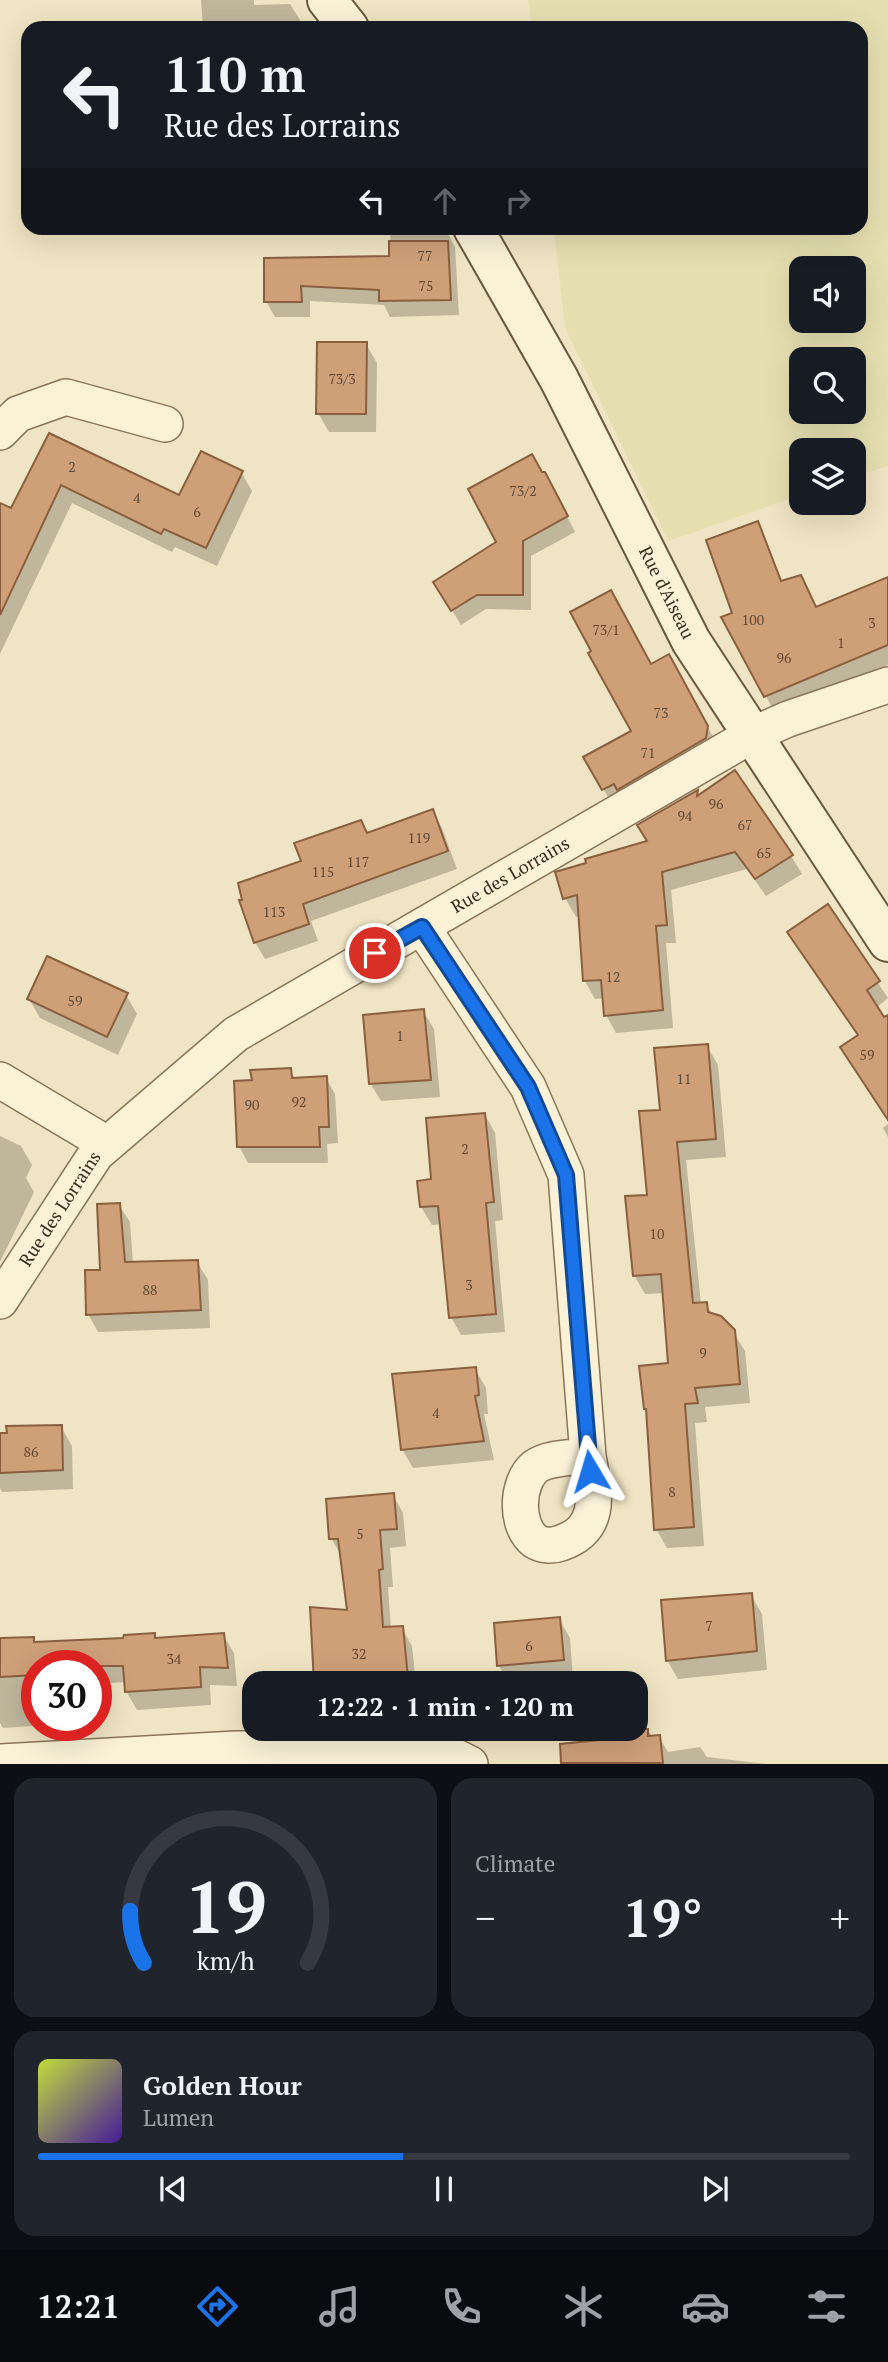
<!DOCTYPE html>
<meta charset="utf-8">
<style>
:root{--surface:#171b24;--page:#20242c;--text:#f1f3f6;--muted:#9ea1a6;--line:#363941;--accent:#1a73e8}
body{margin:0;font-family:"PT Serif",serif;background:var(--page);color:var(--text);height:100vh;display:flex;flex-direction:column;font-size:26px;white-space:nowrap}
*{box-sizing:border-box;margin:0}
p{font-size:23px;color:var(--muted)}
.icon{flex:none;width:38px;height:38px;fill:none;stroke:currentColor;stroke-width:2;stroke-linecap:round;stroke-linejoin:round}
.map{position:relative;height:1764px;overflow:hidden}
.details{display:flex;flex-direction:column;gap:14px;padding:14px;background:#0d0f14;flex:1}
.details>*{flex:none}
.hud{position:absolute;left:21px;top:21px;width:847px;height:214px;border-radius:21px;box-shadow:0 7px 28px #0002;background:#171b24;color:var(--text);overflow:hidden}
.controls{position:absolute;left:789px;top:256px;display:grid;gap:14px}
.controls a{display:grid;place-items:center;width:77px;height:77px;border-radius:14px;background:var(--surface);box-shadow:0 7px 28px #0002;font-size:35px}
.speed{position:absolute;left:21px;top:1650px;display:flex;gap:14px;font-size:35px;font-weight:700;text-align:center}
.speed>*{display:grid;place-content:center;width:91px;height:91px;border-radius:50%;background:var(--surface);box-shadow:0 7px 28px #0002;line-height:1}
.speed .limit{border:10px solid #d22;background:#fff;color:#111}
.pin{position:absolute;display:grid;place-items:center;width:60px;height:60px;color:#fff;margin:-30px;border:4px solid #fff;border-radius:50%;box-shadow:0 2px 7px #0007}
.me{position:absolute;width:77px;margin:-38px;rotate:353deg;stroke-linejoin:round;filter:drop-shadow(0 0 5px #0008)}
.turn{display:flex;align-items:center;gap:24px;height:147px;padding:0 28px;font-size:32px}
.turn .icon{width:91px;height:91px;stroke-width:2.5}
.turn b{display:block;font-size:49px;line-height:60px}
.lanes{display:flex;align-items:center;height:66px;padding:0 28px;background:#0003;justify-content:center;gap:35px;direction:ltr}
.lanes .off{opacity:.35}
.big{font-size:52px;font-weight:700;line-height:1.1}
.details .card{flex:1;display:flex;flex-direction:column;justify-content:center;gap:10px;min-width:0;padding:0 24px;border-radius:21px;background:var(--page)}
.details .dial{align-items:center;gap:0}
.dial svg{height:182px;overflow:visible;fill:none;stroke:var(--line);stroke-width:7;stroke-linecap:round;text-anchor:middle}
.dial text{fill:var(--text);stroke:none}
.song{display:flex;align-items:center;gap:21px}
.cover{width:84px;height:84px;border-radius:10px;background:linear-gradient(135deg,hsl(70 70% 55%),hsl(260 70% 35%))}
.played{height:7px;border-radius:4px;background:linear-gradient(90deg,var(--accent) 45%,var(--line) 45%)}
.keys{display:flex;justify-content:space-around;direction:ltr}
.heat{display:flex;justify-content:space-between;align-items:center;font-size:38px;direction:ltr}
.details .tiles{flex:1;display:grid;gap:14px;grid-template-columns:1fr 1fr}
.card:last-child{grid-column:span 2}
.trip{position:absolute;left:242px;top:1671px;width:406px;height:70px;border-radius:21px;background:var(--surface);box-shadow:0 7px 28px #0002;font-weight:700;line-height:70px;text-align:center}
.tabs{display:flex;height:112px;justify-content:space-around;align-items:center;background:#090b0e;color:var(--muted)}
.tabs .icon{width:49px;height:49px}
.tabs .current{color:var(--accent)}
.tabs b{font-size:32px;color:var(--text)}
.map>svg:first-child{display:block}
</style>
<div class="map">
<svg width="888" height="1764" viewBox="0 0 888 1764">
<rect width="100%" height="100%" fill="#efe4c3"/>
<path fill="#e5dfb0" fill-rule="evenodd" d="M528,0H888V466L854,477V450H802L801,495L668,541L565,328L554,228H861V28H532ZM802,268H854V320H802ZM802,359H854V411H802Z"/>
<g fill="#0003">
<path d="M201,0H254V5L290,4L300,20V28H203Z"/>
<path d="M390,228H445L455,247L459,315L390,317L384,305L310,301V317H275L266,301L265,260L391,258Z"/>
<path d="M366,344L377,363L376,432H329L318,413Z"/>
<path d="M50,435L180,497L241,472L252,491L217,566L175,547L172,552L72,503L0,654V506L12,510Z"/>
<path d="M553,489L575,532L531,556V610L486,609L461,625L444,597Z"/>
<path d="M757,523L766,540L783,583L817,609L888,579V665L775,713L766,696L734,614Z"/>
<path d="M668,656L717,744L613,806L586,758L633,731L650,666Z"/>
<path d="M697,792L699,796L791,856L802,874L766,896L747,869L671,890L676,943H666L673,1028L616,1033L606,1015L604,998L595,999L585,981L580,915L576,917L565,898L557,873L649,842Z"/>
<path d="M433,811L442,828L457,869L311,921L318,941L265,959L255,942L304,862L368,835Z"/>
<path d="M827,907L888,998L876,1008L888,1026V1119L859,1036Z"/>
<path d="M126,995L137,1014L118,1055L40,1018L29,999Z"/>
<path d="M423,1011L434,1029L440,1097L381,1101L370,1083Z"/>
<path d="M707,1046L718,1065L726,1157L686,1160L701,1304H706L713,1315L733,1332L745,1351L750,1403L705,1407L707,1422L695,1423L704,1546L667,1548L656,1529L648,1413L646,1409L670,1364L664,1293L645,1294L634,1275L662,1112Z"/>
<path d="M290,1070L295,1079L326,1078L335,1094L338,1143L327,1144L328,1163H248L239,1146Z"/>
<path d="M485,1115L495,1133L503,1220L495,1221L505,1332L461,1335L451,1317L442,1224L432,1225L421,1207L433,1181Z"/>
<path d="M888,1124V1137L883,1128Z"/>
<path d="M0,1136L21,1146L32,1165L26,1178L34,1192L0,1262Z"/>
<path d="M119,1205L130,1222L133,1264L197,1262L208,1280L210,1328L98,1332L88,1314Z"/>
<path d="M475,1369L486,1388L488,1414H484L494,1460L413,1468L402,1449Z"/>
<path d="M61,1427L72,1446L73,1489L2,1492L0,1488V1435Z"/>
<path d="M393,1495L403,1513L406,1546L390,1548L393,1587H388L391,1629L402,1628L412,1646L416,1684H316L349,1612L342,1557L331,1538Z"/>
<path d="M751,1595L762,1614L767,1670L678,1679L667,1660Z"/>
<path d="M559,1619L570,1638L573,1679L509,1684L499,1666Z"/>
<path d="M154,1635L156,1639L223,1635L234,1653L237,1686L210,1685L211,1705L137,1710L126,1691V1682L96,1684V1666H37V1693L31,1694L33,1726L3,1728L0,1723V1640L33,1639L36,1643L125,1640Z"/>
<path d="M646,1726L652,1737H659L668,1752L700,1747L707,1757L767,1764H614L612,1741L621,1740V1729Z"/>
</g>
<g fill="#cfa078" stroke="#8a5f3e" stroke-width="2">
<path d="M389,241H448L451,300L379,301V290L301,286L302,302H264V258L389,256Z"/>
<path d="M317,342H367L366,414H316Z"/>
<path d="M49,433L179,495L201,451L243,471L206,548L164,529L161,534L61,485L0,615V503L11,508Z"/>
<path d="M532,454L542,472H545L568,516L523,541V595H477L451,611L433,582L496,542L468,489Z"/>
<path d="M758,521L781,581L801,575L816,607L888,577V645L764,697L721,617L732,613L706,540Z"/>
<path d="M611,590L651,664L669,654L708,726L706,738L617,790L614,784L602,790L583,757L631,731L588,653L591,651L570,612Z"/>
<path d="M735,770L793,855L755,879L735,852L662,872L667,925L656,926L663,1010L604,1016L601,980L583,981L577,895L563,899L555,872L586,863L585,859L647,841L637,825L698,790L697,796Z"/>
<path d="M433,809L448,851L303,904L309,924L254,943L239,900H242L238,883L301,861L294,843L361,820L367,833Z"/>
<path d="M828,904L880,981L867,990L884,1017L888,1015V1120L840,1047L858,1035L787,932Z"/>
<path d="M47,956L128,993L107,1037L27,999Z"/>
<path d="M424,1009L431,1080L369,1084L363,1015Z"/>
<path d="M708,1044L716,1139L677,1142L693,1303L707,1302L708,1312L721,1316L735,1330L740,1384L695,1388L698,1403L685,1404L694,1527L654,1530L646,1409H644L639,1366L668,1363L661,1274L633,1276L625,1196L647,1195L639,1111L660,1110L654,1048Z"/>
<path d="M291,1068L292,1078L327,1076L329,1127H319L320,1147H237L234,1081L252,1080L250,1070Z"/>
<path d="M485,1113L494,1202L486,1203L496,1314L449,1318L438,1206L420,1207L417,1181L431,1179L426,1118Z"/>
<path d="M120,1203L125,1262L198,1260L201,1310L86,1315L85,1270H100L97,1204Z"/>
<path d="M476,1367L479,1395L475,1396L484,1441L401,1450L392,1374Z"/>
<path d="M62,1425L63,1470L0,1473V1433H7L6,1426Z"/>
<path d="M394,1493L397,1529L380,1530L383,1569L379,1570L383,1627L403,1626L408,1678L351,1681V1684H314L310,1607L347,1610L338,1539H329L326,1499Z"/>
<path d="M752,1593L757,1651L666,1661L661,1600Z"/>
<path d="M560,1617L564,1660L497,1666L494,1623Z"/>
<path d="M155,1633V1638L224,1633L228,1668L200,1667L201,1687L125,1692L123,1666H37V1675L0,1677V1638L34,1637V1642L123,1638L124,1635Z"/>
<path d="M619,1729H648V1736L660,1735L663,1763H561L560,1744L619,1738Z"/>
</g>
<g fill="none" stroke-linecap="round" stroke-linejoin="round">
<defs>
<g id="street">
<path d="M0,432L18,414L66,397L165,424"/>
<path d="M422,927L528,1087L566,1175L588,1456C594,1492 604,1528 561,1543C553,1546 543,1546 535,1541C515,1526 516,1483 535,1467C548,1457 572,1458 588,1456"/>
<path d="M0,1080L107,1144"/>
<path id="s1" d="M0,1301L96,1154L236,1034L752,735L788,719L888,685"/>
<path d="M0,1762L236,1749L442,1750L470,1764"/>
</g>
<g id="secondary">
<path d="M327,0L349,28"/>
<path id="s2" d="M473,228L559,379L691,641L888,942"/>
</g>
</defs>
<use href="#street" stroke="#8a7559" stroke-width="38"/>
<use href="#secondary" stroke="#6c563c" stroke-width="42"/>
<use href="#street" stroke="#faf1d7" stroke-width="35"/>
<use href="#secondary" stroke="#faf1d7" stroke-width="38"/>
</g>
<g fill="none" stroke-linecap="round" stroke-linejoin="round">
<defs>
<path id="route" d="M375,953L422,927L528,1087L566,1175L590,1471"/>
</defs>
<use href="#route" stroke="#114b97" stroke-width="18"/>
<use href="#route" stroke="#1a73e8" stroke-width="12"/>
</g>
<g text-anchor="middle" stroke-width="7" stroke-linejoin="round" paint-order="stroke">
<g font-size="14" fill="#5f4934">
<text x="425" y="261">77</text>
<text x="426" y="291">75</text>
<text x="342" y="384">73/3</text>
<text x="72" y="472">2</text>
<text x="523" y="496">73/2</text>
<text x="137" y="503">4</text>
<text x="197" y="517">6</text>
<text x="753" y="625">100</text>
<text x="872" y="628">3</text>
<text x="606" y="635">73/1</text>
<text x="841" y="648">1</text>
<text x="784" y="663">96</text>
<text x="661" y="718">73</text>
<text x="648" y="758">71</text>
<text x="716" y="809">96</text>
<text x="685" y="821">94</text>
<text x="745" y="830">67</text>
<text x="419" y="843">119</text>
<text x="764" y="858">65</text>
<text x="358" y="867">117</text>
<text x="323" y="877">115</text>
<text x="274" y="917">113</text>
<text x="613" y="982">12</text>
<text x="75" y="1006">59</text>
<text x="400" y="1041">1</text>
<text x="867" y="1060">59</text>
<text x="684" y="1084">11</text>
<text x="299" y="1107">92</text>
<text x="252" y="1110">90</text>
<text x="465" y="1154">2</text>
<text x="657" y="1239">10</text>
<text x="469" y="1290">3</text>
<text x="150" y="1295">88</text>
<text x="703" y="1358">9</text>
<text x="436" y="1418">4</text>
<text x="31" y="1457">86</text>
<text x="672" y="1497">8</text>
<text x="360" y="1539">5</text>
<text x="709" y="1631">7</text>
<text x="529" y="1651">6</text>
<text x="359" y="1659">32</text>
<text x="174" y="1664">34</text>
</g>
<g font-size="18" fill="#3a2c1e" stroke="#f6eed3">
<text dy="6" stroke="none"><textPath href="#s2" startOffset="413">Rue d'Aiseau</textPath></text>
<text dy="6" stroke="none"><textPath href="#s1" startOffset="677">Rue des Lorrains</textPath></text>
<text dy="6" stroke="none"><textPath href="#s1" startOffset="110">Rue des Lorrains</textPath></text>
</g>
</g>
</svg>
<div class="controls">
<a><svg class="icon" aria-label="sound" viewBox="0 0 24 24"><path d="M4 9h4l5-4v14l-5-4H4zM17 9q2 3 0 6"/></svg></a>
<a><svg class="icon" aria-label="search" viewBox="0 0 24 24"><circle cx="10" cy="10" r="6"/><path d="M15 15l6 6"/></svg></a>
<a><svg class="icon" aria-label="layers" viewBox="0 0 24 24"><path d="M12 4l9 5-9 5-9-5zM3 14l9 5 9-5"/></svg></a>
</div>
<div class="speed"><div class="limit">30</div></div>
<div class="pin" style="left:375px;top:953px;background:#d93025"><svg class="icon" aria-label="arrive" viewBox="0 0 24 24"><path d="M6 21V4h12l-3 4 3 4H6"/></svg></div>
<svg class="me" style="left:590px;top:1471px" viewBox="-20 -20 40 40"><path d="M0-17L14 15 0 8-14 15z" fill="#1a73e8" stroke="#fff" stroke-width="4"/></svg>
<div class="trip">12:22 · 1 min · 120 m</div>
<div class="hud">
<div class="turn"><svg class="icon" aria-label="left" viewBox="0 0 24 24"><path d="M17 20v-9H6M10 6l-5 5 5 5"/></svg><div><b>110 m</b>Rue des Lorrains</div></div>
<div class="lanes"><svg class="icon" aria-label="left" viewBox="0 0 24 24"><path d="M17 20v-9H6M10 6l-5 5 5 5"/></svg><svg class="icon off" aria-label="ahead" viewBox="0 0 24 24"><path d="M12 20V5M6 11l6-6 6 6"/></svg><svg class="icon off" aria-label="right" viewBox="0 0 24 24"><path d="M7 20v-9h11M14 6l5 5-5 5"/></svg></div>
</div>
</div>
<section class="details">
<div class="tiles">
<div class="card dial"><svg viewBox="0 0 100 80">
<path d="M14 69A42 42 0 1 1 86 69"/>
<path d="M14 69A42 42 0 0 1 8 46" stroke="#1a73e8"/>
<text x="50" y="56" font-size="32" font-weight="700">19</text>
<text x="50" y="72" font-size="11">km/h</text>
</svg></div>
<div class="card"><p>Climate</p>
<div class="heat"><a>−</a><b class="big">19°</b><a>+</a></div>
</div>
<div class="card">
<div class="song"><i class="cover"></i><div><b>Golden Hour</b><p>Lumen</p></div></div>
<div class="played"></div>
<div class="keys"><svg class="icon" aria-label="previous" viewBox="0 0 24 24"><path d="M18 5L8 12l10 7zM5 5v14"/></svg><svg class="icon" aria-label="pause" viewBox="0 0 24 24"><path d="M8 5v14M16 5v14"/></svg><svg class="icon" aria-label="next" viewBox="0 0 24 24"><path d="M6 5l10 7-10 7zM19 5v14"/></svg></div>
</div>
</div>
</section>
<nav class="tabs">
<b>12:21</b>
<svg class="icon current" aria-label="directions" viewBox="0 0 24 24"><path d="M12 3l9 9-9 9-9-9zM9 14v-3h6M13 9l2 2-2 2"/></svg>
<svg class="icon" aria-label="music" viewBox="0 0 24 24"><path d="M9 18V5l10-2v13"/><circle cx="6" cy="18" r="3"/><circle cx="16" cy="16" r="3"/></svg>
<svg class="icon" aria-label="phone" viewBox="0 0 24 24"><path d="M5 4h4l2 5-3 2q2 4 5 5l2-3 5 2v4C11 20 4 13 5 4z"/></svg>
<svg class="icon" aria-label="climate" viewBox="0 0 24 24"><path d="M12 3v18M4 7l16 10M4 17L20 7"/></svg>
<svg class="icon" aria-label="car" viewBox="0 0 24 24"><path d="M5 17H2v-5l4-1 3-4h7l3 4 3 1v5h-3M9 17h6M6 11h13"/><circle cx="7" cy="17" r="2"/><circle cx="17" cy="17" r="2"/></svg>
<svg class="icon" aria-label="filters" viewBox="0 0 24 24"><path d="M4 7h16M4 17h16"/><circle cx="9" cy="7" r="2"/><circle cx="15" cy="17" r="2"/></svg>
</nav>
